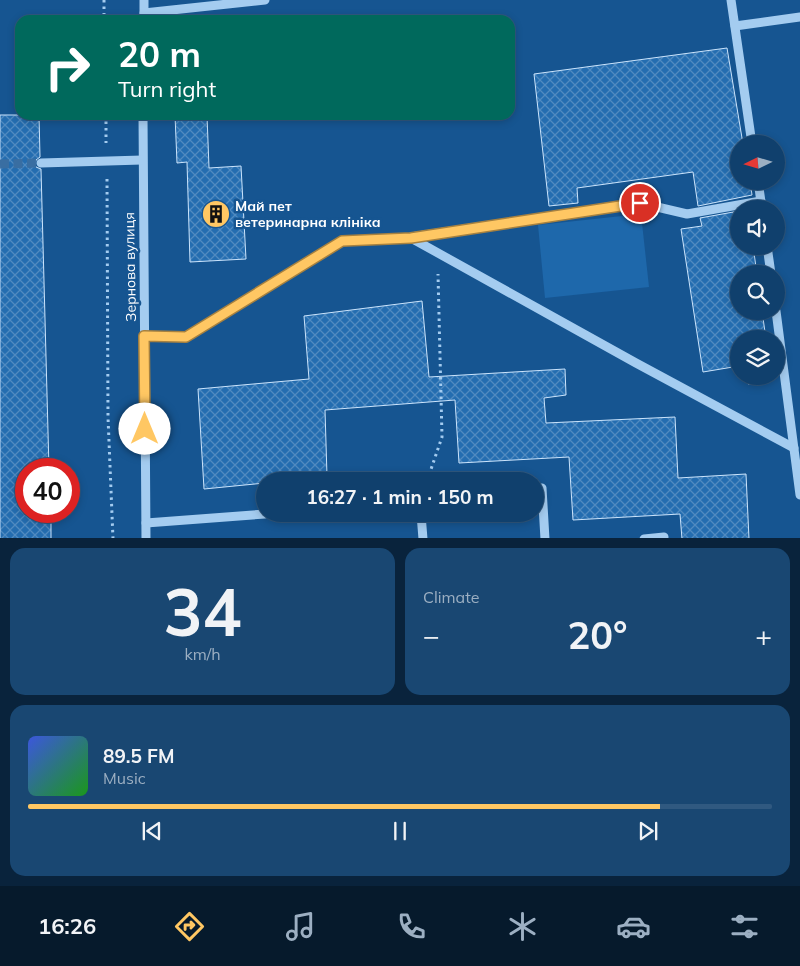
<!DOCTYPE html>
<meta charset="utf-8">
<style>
:root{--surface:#10406d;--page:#194772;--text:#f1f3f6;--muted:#9cafc2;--line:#305980;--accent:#ffc763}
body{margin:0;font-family:Mulish,sans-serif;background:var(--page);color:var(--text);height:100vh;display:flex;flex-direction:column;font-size:19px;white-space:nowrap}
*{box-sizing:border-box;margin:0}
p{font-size:16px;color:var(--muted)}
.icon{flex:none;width:28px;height:28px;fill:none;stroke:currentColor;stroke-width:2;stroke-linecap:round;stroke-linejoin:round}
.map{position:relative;height:538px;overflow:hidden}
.drawer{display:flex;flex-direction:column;gap:10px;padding:10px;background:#09233c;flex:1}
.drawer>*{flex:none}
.guide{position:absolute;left:15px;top:15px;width:500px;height:105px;border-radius:15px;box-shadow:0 2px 8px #0003,0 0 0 1px var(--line);background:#00695c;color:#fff;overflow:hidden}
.needle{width:32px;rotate:265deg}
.fabs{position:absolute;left:730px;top:135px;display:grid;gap:10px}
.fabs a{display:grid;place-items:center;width:55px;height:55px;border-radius:50%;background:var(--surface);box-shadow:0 2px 8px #0003,0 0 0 1px var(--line);font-size:25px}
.speed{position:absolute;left:15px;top:458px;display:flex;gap:10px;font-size:25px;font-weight:700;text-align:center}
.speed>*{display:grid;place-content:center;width:65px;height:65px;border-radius:50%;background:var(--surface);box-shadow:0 2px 8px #0003,0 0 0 1px var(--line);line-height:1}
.speed .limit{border:8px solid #d22;background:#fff;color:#111}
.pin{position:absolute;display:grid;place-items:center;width:42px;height:42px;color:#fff;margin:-21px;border:2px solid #fff;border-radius:50%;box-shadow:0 1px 5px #0007}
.me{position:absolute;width:55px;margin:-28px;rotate:0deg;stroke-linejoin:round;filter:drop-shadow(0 0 4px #0008)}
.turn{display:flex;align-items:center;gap:18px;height:105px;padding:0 20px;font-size:22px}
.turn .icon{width:65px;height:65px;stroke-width:2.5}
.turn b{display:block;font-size:35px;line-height:42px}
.big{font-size:38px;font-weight:700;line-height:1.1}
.drawer .tile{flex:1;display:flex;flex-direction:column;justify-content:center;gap:8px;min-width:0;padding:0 18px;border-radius:15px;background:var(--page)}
.drawer .dial{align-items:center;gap:0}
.dial b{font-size:65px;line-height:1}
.song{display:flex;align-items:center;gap:15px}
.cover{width:60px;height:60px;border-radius:8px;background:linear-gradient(135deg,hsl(230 70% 55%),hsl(120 70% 35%))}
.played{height:5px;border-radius:2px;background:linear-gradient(90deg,var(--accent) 85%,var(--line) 85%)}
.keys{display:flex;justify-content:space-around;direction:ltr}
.heat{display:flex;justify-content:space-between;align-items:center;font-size:28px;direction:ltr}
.drawer .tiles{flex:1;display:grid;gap:10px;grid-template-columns:1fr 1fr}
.tile:last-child{grid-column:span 2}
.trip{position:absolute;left:256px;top:472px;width:288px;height:50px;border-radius:25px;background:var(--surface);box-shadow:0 2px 8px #0003,0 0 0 1px var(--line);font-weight:700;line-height:50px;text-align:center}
.menu{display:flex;height:80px;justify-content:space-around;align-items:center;background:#061a2c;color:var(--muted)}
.menu .icon{width:35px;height:35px}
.menu .active{color:var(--accent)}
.menu b{font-size:22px;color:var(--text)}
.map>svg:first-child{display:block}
</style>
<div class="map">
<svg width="800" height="539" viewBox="0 0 800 539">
<defs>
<pattern id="building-cross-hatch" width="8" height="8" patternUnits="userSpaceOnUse" patternTransform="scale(1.25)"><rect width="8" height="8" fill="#246db0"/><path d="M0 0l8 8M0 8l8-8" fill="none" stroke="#508ac0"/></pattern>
</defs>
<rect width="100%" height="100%" fill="#165591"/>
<path fill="#1e68ab" d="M641,214L649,287L545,298L538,225Z"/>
<g fill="url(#building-cross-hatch)" stroke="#cbe4fc">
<path d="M727,48L743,144H739V181H750L752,195L698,206L693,172L577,188L578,203L549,206L534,74Z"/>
<path d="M0,115H39L40,157L36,160L35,164L36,167L41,169L49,469H26V511H51V539H0Z"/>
<path d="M175,115H207L209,168L241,166L246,259L190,262L187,162L177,163Z"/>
<path d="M739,211V246H753L757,274H739V311H762L766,339H739V366L703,372L681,229L702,226L700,218Z"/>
<path d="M422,301L429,377L565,369L566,395L544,398L546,423L675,417L678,478L746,474L749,539H682L680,514L573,520L569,457L459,463L455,400L325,410L327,476L265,481V483L204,489L198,389L309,379L304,316Z"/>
<path d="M747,376H772V380L748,384Z"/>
</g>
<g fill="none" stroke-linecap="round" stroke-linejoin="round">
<path stroke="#396ea2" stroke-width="9" stroke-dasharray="9 4.5" stroke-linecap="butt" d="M0,164L41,163"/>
<g stroke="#a4ccf0" stroke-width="3" stroke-dasharray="2.5 4" stroke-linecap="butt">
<path d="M104,0V20"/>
<path d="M106,115V143"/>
<path d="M107,179L108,417L113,539"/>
<path d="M427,481L442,437L438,274"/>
</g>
<g stroke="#a4ccf0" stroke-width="9">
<path d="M144,0V20"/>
<path d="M731,0L752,144"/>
<path d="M144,13L265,0"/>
<path d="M735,26L800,17"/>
<path d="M143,115L146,539"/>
<path d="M41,163L142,160"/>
<path d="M758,181L762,209"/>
<path d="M411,237L640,203L687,214L761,201"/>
<path d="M767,246L771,274"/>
<path d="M776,311L800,495"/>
<path d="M144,336L186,337L342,241L411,238L636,363L794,448"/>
<path d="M535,489L542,488L545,539"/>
<path d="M421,514L423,539"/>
<path d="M146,523L265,514"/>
<path d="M644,539L664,537"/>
</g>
</g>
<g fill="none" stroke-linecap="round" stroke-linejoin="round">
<defs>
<path id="route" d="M145,429L144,336L186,337L342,241L411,238L640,203"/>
</defs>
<use href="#route" stroke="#a68140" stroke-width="12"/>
<use href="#route" stroke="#ffc763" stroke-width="9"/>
</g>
<defs>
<symbol id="building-disc" viewBox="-11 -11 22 22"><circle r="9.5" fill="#ffc763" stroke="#165591"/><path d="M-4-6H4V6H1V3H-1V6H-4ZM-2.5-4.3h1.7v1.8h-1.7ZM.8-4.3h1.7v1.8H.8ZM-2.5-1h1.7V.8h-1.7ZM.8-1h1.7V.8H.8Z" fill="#111"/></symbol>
</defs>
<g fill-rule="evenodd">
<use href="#building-disc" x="200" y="198" width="32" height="32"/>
</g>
<g text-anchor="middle" stroke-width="5" stroke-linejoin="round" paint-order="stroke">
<g font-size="14" font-weight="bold" fill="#fff" stroke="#165591" text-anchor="start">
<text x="235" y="211">Май пет<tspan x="235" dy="16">ветеринарна клініка</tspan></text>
</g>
<g font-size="14" fill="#fff" stroke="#165591">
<text transform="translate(130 267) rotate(-91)" y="5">Зернова вулиця</text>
</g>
</g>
</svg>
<div class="fabs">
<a><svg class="needle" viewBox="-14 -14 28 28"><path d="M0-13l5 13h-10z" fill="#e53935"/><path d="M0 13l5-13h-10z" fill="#9cafc2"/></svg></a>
<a><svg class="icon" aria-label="sound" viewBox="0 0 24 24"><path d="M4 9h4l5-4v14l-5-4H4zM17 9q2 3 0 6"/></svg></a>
<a><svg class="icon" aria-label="search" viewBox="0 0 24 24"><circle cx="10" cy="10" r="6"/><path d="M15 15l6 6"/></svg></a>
<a><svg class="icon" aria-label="layers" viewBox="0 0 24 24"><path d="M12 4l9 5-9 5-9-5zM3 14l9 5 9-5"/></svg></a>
</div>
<div class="speed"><div class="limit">40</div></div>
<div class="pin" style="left:640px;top:203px;background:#d93025"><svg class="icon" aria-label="arrive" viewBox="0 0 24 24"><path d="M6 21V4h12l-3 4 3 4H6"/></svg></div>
<svg class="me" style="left:145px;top:429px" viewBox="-20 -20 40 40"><circle r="19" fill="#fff"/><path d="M0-13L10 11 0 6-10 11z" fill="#ffc763"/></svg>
<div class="trip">16:27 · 1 min · 150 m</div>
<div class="guide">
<div class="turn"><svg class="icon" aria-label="right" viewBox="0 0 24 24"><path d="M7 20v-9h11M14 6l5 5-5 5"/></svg><div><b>20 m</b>Turn right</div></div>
</div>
</div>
<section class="drawer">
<div class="tiles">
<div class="tile dial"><b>34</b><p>km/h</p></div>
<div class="tile"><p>Climate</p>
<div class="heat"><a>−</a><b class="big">20°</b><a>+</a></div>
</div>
<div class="tile">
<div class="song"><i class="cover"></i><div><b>89.5 FM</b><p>Music</p></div></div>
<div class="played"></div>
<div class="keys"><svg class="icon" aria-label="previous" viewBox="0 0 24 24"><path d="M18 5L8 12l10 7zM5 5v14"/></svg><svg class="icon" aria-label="pause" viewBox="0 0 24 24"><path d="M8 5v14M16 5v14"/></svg><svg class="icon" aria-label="next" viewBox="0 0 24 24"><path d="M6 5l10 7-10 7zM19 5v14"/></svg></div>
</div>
</div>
</section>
<nav class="menu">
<b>16:26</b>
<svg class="icon active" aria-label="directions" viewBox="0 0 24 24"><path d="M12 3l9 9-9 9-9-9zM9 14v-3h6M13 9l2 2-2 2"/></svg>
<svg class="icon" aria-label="music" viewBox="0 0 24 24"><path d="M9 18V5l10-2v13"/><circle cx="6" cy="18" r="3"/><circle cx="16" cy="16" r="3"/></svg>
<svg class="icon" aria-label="phone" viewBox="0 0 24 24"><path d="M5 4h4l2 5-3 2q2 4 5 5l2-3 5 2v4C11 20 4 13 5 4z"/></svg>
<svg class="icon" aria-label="climate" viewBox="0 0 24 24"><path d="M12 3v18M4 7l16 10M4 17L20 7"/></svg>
<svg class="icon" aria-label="car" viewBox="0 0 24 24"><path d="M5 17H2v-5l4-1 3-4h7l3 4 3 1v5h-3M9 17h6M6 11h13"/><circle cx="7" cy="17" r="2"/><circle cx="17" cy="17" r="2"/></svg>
<svg class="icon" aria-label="filters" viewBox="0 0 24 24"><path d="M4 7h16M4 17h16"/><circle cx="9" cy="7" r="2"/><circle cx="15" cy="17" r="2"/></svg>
</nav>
